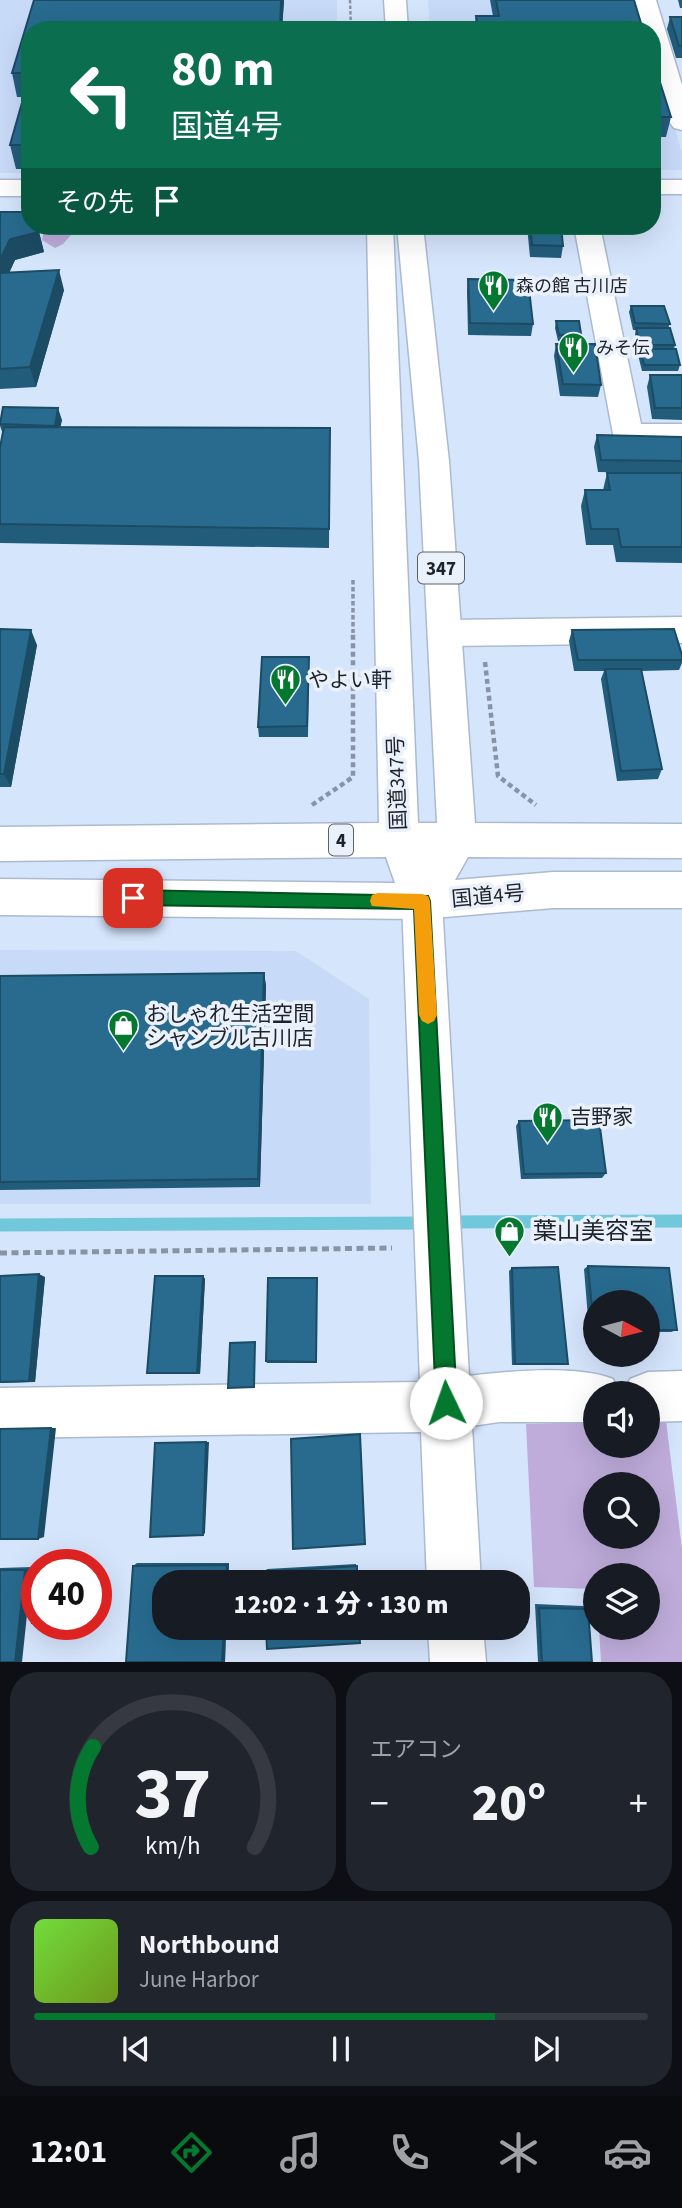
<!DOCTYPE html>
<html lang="ja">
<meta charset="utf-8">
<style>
:root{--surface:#171b24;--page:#20242c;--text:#f1f3f6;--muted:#9ea1a6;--line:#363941;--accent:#03782e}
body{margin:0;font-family:"Source Sans 3","Noto Sans JP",sans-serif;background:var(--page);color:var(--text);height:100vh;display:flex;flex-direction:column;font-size:26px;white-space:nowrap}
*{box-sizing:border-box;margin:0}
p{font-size:23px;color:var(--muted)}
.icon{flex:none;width:38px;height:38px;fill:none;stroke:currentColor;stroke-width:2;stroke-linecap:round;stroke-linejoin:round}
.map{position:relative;height:1662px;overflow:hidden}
.drawer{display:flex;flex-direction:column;gap:10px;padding:10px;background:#0d0f14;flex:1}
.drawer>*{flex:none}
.guide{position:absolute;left:21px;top:21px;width:640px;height:214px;border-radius:28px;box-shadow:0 7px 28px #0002;background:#0b6e4f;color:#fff;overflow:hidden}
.needle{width:46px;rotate:97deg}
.controls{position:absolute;left:583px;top:1290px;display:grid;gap:14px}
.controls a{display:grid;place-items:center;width:77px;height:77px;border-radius:50%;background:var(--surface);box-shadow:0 7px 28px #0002;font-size:35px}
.speed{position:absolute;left:21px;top:1549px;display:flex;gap:14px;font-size:35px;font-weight:700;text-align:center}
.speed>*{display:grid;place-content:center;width:91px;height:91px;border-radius:50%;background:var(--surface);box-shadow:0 7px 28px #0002;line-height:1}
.speed .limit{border:10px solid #d22;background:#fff;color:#111}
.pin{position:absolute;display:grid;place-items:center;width:60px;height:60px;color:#fff;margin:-30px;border-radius:14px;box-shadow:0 4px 10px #0006}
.me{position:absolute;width:77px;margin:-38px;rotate:357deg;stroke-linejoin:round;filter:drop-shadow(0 0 5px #0008)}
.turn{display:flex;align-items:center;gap:24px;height:147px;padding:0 35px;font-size:32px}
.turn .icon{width:91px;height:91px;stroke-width:2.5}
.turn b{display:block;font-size:49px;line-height:60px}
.then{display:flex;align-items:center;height:66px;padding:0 35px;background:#0003;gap:14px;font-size:26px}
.big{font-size:52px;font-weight:800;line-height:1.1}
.drawer .widget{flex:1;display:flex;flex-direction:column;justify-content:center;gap:10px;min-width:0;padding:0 24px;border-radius:28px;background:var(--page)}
.drawer .dial{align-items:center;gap:0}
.dial svg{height:182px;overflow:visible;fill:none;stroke:var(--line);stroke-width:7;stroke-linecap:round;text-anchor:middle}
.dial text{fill:var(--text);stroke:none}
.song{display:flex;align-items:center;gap:21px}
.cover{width:84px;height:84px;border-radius:10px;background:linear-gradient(135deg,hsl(100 70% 55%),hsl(80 70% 35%))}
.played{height:7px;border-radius:4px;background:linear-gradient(90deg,var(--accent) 75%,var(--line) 75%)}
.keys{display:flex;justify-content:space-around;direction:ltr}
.heat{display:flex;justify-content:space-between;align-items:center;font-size:38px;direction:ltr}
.drawer .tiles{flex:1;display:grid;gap:10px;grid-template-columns:1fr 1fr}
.widget:last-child{grid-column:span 2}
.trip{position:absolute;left:152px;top:1570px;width:378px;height:70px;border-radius:28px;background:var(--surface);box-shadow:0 7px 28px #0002;font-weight:800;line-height:70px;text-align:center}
.tab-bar{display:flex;height:112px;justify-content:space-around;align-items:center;background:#090b0e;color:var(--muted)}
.tab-bar .icon{width:49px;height:49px}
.tab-bar .active{color:var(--accent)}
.tab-bar b{font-size:32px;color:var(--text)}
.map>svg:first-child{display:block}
</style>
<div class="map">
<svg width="682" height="1662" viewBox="0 0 682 1662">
<rect width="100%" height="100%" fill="#d5e5fc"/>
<g fill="#c7daf8">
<path d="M0,0H337V30H30V173H0Z"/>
<path d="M428,0H639L647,30H430Z"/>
<path d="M653,49L682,153V170H653Z"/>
<path d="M0,950L296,951L369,999L371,1204H0Z"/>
</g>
<g fill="#bfacdb" fill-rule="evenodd">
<path d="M45,226H78V227L63,244L55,248L42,240Z"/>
<path d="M666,1421L682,1549V1662H601L599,1628H648V1575H595V1589L534,1587L526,1424L595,1422V1446H648V1422ZM595,1484H648V1536H595Z"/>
</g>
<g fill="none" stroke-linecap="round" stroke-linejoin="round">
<g stroke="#71c8db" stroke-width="13">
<path d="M447,1222L682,1221"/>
<path d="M0,1225L427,1223"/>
</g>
<defs>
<g id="minor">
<path d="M634,0H656L682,85V130L674,128L670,123L653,63V30H643Z"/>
<rect x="0" y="180" width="30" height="16"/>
<rect x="653" y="180" width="29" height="14"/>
<path d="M574,226H600L641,424H682V444H628L617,441L613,434Z"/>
<path d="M682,617V643L445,646L433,642L428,633L433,624L445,620Z"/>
<path d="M422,883L436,888L442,901L469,1376C508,1371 578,1365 613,1379L619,1393H595V1422H499L472,1426L481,1582H427L421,1432L0,1438V1388L420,1382L402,901L408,888Z"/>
<path d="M682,1371V1421L648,1422V1393H624L630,1379L648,1372Z"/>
<path d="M428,1628H483L486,1662H430Z"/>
</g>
<g id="highway">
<path d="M384,0H406L408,30H386Z"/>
<path d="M367,226H393L418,823H437L419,461L397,226H423L449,461L475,823L682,824V858L468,857L455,880L553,872H682V908H553L422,919L0,915V879L395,883L386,857L0,861V827L379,823Z"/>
</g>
</defs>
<use href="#minor" stroke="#abbad1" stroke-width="3"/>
<use href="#highway" stroke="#abbad1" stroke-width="3"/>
<path stroke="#8894a5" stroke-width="2.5" stroke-dasharray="3.5 2" stroke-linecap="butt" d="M350,0L351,30"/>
<path stroke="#8894a5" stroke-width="3.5" stroke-dasharray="4.5 2.5" stroke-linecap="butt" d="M353,580V633"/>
<g stroke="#8894a5" stroke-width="4.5" stroke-dasharray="5 3.5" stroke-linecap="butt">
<path d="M485,662L498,776L536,805"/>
<path d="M312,805L353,777V631"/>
</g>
<path stroke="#8894a5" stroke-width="5" stroke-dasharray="7 4.5" stroke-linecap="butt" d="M0,1253L392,1248"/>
<use href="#minor" fill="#fff" fill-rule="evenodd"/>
<use href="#highway" fill="#fff" fill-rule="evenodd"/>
</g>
<g fill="#225c7b">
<path d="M34,0H284L282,30H30V169H16L10,145L23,97H17L12,73Z"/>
<path d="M490,0H634L643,30H474L476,16H493Z"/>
<path d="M678,0H682V8H680Z"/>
<path d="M670,17H682V58H676L667,29Z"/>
<path d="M653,60L671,117L666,137H653Z"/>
<path d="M0,212L39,232L44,252L15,260L9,273L64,290L36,387L0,389Z"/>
<path d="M527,226H561L563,246L561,258L530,257Z"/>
<path d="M468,279L533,324L531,336L468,335L467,291Z"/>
<path d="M631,306L670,324L668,328L675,345L674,349L680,365L678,371H642L638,355L639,351H638L635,334L636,330H633L629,312Z"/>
<path d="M556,321L581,334L579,341H558L555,328Z"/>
<path d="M556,344L601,385L598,397L560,396L554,356Z"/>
<path d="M650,375H682V420L652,419L647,387Z"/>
<path d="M62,420L60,427L330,428L329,548L0,543V447L3,434L0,426V422Z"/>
<path d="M597,435L682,437V473L598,472L594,447Z"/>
<path d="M607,473H682V563L616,562L613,545H586L581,506L585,490H603Z"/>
<path d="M0,629L37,645L11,787H0Z"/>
<path d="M572,630L682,655V663L679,670L642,671L662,769L658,779L617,781L601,679L604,671H574L569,641Z"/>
<path d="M309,668L308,737H259L258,727Z"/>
<path d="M264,973L266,986L260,1187L0,1190V976Z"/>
<path d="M519,1121L606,1173L602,1178L521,1179L516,1126Z"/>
<path d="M588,1266L669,1268L677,1330L671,1332H648V1302H595V1331L589,1330L584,1269Z"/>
<path d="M512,1268L568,1364L563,1365H512L509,1271Z"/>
<path d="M0,1276L45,1277L35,1382L0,1383Z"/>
<path d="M203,1276L205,1279L200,1374H150L147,1373Z"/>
<path d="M317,1281V1363H267L266,1361Z"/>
<path d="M82,1560V1564L37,1562L41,1561Z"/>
<path d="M137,1563H229L228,1582H164V1628H226L225,1662H126L133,1566Z"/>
<path d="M356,1564L357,1582L265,1572L267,1569Z"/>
<path d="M32,1567L0,1662V1568Z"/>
<path d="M535,1604L583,1606L588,1609L592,1662H538Z"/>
</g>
<g fill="#1c4b64">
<path d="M281,0H284L282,30H280Z"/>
<path d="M39,232L44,252L15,260L0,293V260L10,239Z"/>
<path d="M59,270L64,290L36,387L30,367Z"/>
<path d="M58,408L62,420L58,438L55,426Z"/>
<path d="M31,630L37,645L11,787L4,774Z"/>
<path d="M264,973L266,986L260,1187L258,1179Z"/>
<path d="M39,1274L45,1277L35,1382L29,1381Z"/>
<path d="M203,1276L205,1279L200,1374L197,1373Z"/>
<path d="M51,1428H56L44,1537L38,1539Z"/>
<path d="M206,1442H209L205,1533L203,1535Z"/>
<path d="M229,1563L228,1582H226L227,1565Z"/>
<path d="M32,1567L22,1662H15L25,1570Z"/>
<path d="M224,1628H226L225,1662H222Z"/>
</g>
<g fill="#286b8f" stroke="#1c4b64" stroke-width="2">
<path d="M34,0H281L280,30H30V73H12Z"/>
<path d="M496,0H634L643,30H478L476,16H499Z"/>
<path d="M670,17H682V46H679Z"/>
<path d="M653,60L671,117H653Z"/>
<path d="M29,78H30V145H10Z"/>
<path d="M0,212H30V226H36L39,232L10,239L0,260Z"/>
<path d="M530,226H561L563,246L532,245Z"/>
<path d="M59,270L30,367L0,369V273Z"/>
<path d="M468,279L528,280L533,324L470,323Z"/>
<path d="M631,306H664L670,324L635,323Z"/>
<path d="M556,321H579L581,334L559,335Z"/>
<path d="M636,328H670L675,345H640Z"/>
<path d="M556,344H595L601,385L563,384Z"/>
<path d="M640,349H676L680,365H644Z"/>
<path d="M650,375H682V408H655Z"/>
<path d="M3,407L58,408L55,426L0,424Z"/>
<path d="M4,427L330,428L329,529L0,524V447Z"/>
<path d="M597,435L682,437V461L601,460Z"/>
<path d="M607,473H682V547H621L618,529H591L585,490H610Z"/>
<path d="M0,629L31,630L4,774H0Z"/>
<path d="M674,629L682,655V660H578L572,630Z"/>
<path d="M262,657H309L307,726L258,727Z"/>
<path d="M605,669H641L662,769L621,771Z"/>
<path d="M264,973L258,1179L0,1182V976Z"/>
<path d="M599,1120L606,1173L524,1174L519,1121Z"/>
<path d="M588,1266L669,1268L677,1330H648V1302H595L594,1328Z"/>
<path d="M558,1267L568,1364H515L512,1268Z"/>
<path d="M39,1274L29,1381L0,1382V1276Z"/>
<path d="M155,1276H203L197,1373H147Z"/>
<path d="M268,1278H317L316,1362L266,1361Z"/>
<path d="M255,1342L254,1387L228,1388L230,1343Z"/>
<path d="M51,1428L38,1539H0V1429Z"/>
<path d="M360,1434L365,1544L293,1549L291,1439Z"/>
<path d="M206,1442L203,1535L150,1537L155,1443Z"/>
<path d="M79,1561V1564H37V1562Z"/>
<path d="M227,1565L226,1582H164V1628H224L222,1662H126L133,1566Z"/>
<path d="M357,1566V1582H266L265,1572Z"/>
<path d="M37,1568V1623H32Z"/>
<path d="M0,1570H25L15,1662H0Z"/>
<path d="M539,1608L588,1609L592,1662H542Z"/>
<path d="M266,1628H359L360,1643L267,1649Z"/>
</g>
<path fill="#03782e" stroke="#024e1e" stroke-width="2" d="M133,890L428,896L430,901L457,1403L454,1410L446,1413L439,1410L436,1403L414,909L133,905L127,903L124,898L127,892Z"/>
<path fill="#f59e0b" d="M378,893L422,894L428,896L430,901L437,1015L434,1021L428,1024L422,1021L419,1015L414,909L372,906L370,901L372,895Z"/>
<defs>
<symbol id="restaurant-pin" viewBox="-11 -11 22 30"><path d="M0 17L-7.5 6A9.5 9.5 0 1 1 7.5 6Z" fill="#03782e" stroke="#ebf1fb"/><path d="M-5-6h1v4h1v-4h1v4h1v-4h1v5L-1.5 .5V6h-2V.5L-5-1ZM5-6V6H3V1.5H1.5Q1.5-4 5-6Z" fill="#fff"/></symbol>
<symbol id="shop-pin" viewBox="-11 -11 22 30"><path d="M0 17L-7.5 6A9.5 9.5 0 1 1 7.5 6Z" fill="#03782e" stroke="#ebf1fb"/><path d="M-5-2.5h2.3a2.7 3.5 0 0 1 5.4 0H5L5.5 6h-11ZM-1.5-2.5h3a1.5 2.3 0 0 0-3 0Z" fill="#fff"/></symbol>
</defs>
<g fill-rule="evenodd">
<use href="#restaurant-pin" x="476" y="268" width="35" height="47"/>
<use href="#restaurant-pin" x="556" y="330" width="35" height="47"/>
<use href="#restaurant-pin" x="268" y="662" width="35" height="47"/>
<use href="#shop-pin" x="106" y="1008" width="35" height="47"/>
<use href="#restaurant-pin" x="530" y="1100" width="35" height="47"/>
<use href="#shop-pin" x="492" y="1214" width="35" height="47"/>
</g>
<g text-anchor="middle" stroke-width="7" stroke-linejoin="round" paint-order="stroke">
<g font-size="18" fill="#1d232b" stroke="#ebf1fb" text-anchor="start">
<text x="516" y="292">森の館 古川店</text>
<text x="596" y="354">みそ伝</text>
</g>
<g fill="#ebf1fb" stroke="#5b6169" stroke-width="2">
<rect x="418" y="552.5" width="46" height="31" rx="5"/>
<rect x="329" y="824.5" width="24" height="31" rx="5"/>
</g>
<g font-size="19" font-weight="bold" fill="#1d232b">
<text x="441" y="575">347</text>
<text x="341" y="847">4</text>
</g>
<g font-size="21" fill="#1d232b" stroke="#ebf1fb" text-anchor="start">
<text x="308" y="687">やよい軒</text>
<text x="146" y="1021">おしゃれ生活空間<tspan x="146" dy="24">シャンブル古川店</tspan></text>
<text x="570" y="1124">吉野家</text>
</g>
<g font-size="21" fill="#1d232b" stroke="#ebf1fb">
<text transform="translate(397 783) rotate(-92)" y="7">国道347号</text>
<text transform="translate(488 896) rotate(-5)" y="7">国道4号</text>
</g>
<g font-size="24" fill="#1d232b" stroke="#ebf1fb" text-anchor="start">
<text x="533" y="1239">葉山美容室</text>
</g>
</g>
</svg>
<div class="controls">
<a><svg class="needle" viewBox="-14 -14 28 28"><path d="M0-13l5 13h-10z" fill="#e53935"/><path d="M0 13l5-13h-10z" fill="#9ea1a6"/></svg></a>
<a><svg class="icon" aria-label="sound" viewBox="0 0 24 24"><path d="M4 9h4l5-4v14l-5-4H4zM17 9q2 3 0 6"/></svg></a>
<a><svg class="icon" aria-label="search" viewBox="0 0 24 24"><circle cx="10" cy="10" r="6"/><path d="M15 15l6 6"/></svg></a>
<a><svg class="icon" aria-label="layers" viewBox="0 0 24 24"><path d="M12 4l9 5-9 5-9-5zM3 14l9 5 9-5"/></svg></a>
</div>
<div class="speed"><div class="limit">40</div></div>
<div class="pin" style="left:133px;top:898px;background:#d93025"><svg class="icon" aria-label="arrive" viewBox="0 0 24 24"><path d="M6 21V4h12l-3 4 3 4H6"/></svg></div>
<svg class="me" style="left:446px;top:1403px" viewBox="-20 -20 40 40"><circle r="19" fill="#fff"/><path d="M0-13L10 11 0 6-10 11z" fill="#03782e"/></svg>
<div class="trip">12:02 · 1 分 · 130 m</div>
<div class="guide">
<div class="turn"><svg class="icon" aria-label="left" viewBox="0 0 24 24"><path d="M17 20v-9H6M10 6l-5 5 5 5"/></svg><div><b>80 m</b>国道4号</div></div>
<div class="then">その先<svg class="icon" aria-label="arrive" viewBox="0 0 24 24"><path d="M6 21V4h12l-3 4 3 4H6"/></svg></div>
</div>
</div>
<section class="drawer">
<div class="tiles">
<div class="widget dial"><svg viewBox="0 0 100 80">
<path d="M14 69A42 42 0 1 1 86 69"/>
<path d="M14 69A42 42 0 0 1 15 25" stroke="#03782e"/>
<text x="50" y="56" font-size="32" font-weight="700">37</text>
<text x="50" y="72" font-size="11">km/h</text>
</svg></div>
<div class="widget"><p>エアコン</p>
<div class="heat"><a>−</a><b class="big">20°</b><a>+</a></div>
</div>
<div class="widget">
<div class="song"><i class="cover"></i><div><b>Northbound</b><p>June Harbor</p></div></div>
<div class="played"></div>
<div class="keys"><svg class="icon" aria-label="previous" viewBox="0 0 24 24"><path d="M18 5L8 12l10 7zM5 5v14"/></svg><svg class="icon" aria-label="pause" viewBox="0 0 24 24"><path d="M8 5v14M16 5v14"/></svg><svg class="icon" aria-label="next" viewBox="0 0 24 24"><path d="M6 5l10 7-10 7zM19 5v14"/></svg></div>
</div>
</div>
</section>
<nav class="tab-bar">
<b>12:01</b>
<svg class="icon active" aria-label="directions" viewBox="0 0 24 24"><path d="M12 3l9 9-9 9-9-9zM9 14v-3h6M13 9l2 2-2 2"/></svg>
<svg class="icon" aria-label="music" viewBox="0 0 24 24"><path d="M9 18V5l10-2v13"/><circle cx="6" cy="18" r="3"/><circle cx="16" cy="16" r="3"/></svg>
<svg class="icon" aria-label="phone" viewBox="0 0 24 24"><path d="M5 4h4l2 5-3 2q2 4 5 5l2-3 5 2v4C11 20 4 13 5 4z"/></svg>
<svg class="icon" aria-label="climate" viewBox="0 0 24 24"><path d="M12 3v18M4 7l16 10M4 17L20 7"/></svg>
<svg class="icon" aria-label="car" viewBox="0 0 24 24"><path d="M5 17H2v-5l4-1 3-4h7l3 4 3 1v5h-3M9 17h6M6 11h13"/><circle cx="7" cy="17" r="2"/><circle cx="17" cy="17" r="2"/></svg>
</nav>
